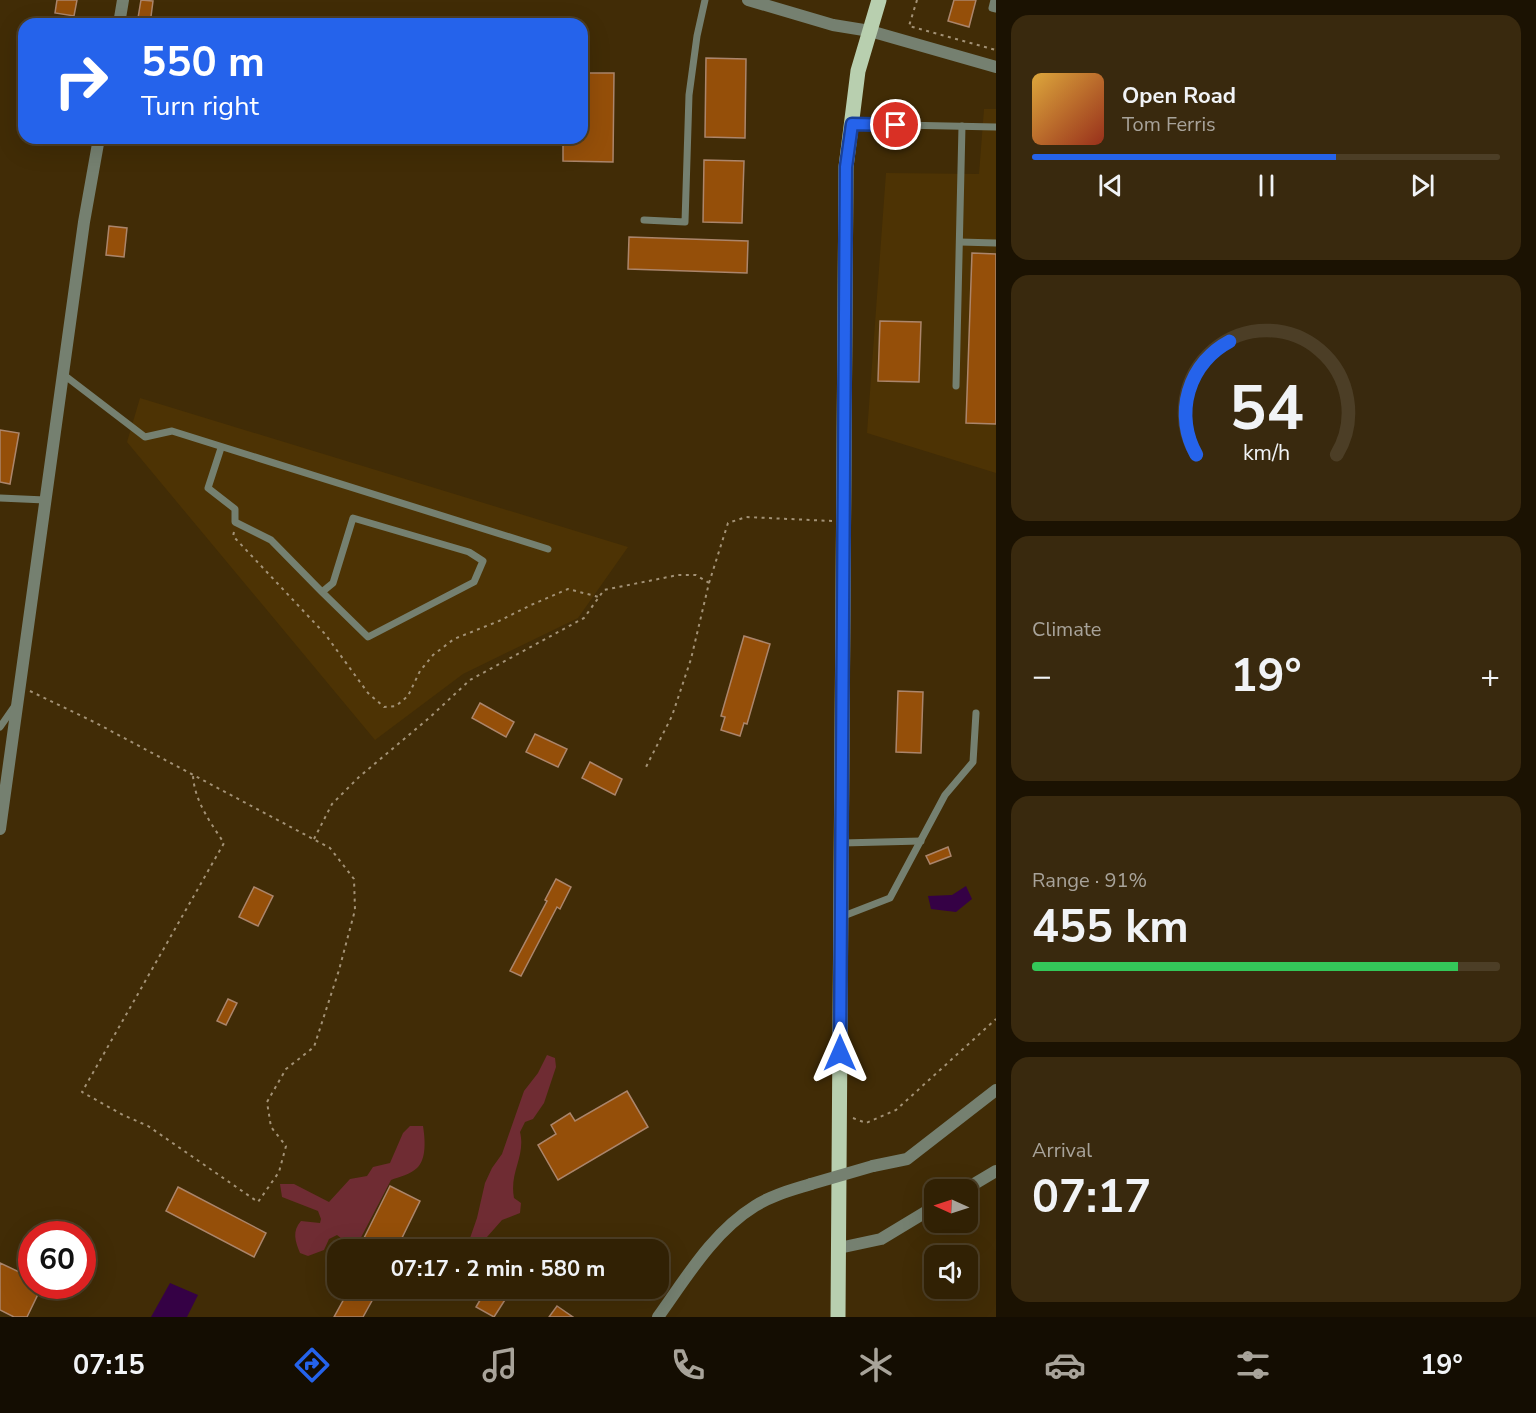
<!DOCTYPE html>
<meta charset="utf-8">
<style>
:root{--surface:#312104;--page:#39290e;--text:#f1f3f6;--muted:#a8a39a;--line:#4c3e26;--accent:#2563eb}
body{margin:0;font-family:"Nunito Sans",sans-serif;background:var(--page);color:var(--text);height:100vh;display:flex;flex-direction:column;font-size:22px;white-space:nowrap}
*{box-sizing:border-box;margin:0}
p{font-size:20px;color:var(--muted)}
.icon{flex:none;width:33px;height:33px;fill:none;stroke:currentColor;stroke-width:2;stroke-linecap:round;stroke-linejoin:round}
.map{position:relative;flex:1;overflow:hidden}
.side{display:flex;flex-direction:column;gap:15px;padding:15px;background:#1b1202;width:540px}
.side>*{flex:none}
.top-card{position:absolute;left:18px;top:18px;width:570px;height:126px;border-radius:18px;box-shadow:0 6px 24px #0002,0 0 0 2px var(--line);background:#2563eb;color:#fff;overflow:hidden}
.needle{width:39px;rotate:273deg}
.tools{position:absolute;left:924px;top:1179px;display:grid;gap:12px}
.tools a{display:grid;place-items:center;width:54px;height:54px;border-radius:12px;background:var(--surface);box-shadow:0 6px 24px #0002,0 0 0 2px var(--line);font-size:30px}
.speed{position:absolute;left:18px;top:1221px;display:flex;gap:12px;font-size:30px;font-weight:700;text-align:center}
.speed>*{display:grid;place-content:center;width:78px;height:78px;border-radius:50%;background:var(--surface);box-shadow:0 6px 24px #0002,0 0 0 2px var(--line);line-height:1}
.speed .limit{border:9px solid #d22;background:#fff;color:#111}
.pin{position:absolute;display:grid;place-items:center;width:51px;height:51px;color:#fff;margin:-26px;border:3px solid #fff;border-radius:50%;box-shadow:0 2px 6px #0007}
.me{position:absolute;width:66px;margin:-33px;rotate:0deg;stroke-linejoin:round;filter:drop-shadow(0 0 4px #0008)}
.turn{display:flex;align-items:center;gap:21px;height:126px;padding:0 24px;font-size:27px}
.turn .icon{width:78px;height:78px;stroke-width:2.5}
.turn b{display:block;font-size:42px;line-height:51px}
.big{font-size:45px;font-weight:700;line-height:1.1}
.side .card{flex:1;display:flex;flex-direction:column;justify-content:center;gap:9px;min-width:0;padding:0 21px;border-radius:18px;background:var(--page)}
.side .dial{align-items:center;gap:0}
.dial svg{height:156px;overflow:visible;fill:none;stroke:var(--line);stroke-width:7;stroke-linecap:round;text-anchor:middle}
.dial text{fill:var(--text);stroke:none}
.song{display:flex;align-items:center;gap:18px}
.cover{width:72px;height:72px;border-radius:9px;background:linear-gradient(135deg,hsl(40 70% 55%),hsl(10 70% 35%))}
.played{height:6px;border-radius:3px;background:linear-gradient(90deg,var(--accent) 65%,var(--line) 65%)}
.keys{display:flex;justify-content:space-around;direction:ltr}
.heat{display:flex;justify-content:space-between;align-items:center;font-size:33px;direction:ltr}
.charge{height:9px;border-radius:4px;background:linear-gradient(90deg,#34c759 91%,var(--line) 0)}
.trip{position:absolute;left:327px;top:1239px;width:342px;height:60px;border-radius:18px;background:var(--surface);box-shadow:0 6px 24px #0002,0 0 0 2px var(--line);font-weight:700;line-height:60px;text-align:center}
.dock{display:flex;height:96px;justify-content:space-around;align-items:center;background:#140d02;color:var(--muted)}
.dock .icon{width:42px;height:42px}
.dock .selected{color:var(--accent)}
.dock b{font-size:27px;color:var(--text)}
main{display:flex;flex:1;min-height:0}
.map>svg:first-child{display:block}
</style>
<main>
<div class="map">
<svg width="996" height="1317" viewBox="0 0 996 1317">
<rect width="100%" height="100%" fill="#412c06"/>
<g fill="#4d3304">
<path d="M984,109H996V473L867,433L886,173L979,174Z"/>
<path d="M140,398L628,547L578,618L463,674L375,740L127,442Z"/>
</g>
<g fill="#6f2c33">
<path d="M547,1055L555,1058L556,1067L544,1103L533,1119L525,1122L520,1132C526,1156 509,1172 514,1198L521,1203L520,1213L502,1220L487,1237L471,1245L469,1241L477,1218L485,1183L492,1168L502,1154L524,1091L538,1073Z"/>
<path d="M410,1126H423C425,1138 427,1159 417,1168C411,1174 399,1177 391,1180L355,1249L337,1235L329,1239L324,1250L308,1256L300,1253C295,1241 292,1231 301,1221L320,1223L321,1219L318,1211L282,1197L280,1184H294L329,1202L350,1179L367,1176L373,1167L390,1163L403,1133Z"/>
</g>
<g fill="#350145">
<path d="M966,886L972,899L956,912L931,909L928,896L952,895Z"/>
<path d="M170,1283L198,1295L187,1317H151Z"/>
</g>
<g fill="#954f09" stroke="#ab856b" stroke-width="1.5">
<path d="M57,0H77L74,16L55,13Z"/>
<path d="M141,0L153,1L150,24H137Z"/>
<path d="M954,0H976L969,27L948,21Z"/>
<path d="M706,58L746,59L745,138L705,137Z"/>
<path d="M582,73H614L613,162L563,161V138H582Z"/>
<path d="M704,160L744,161L742,223L703,222Z"/>
<path d="M109,226L127,228L124,257L106,255Z"/>
<path d="M629,237L748,241L747,273L628,269Z"/>
<path d="M972,253L996,254V424L966,423Z"/>
<path d="M880,321L921,322L919,382L878,381Z"/>
<path d="M0,430L19,433L10,484L0,482Z"/>
<path d="M744,636L770,644L747,724L744,723L740,736L721,730L725,717L721,716Z"/>
<path d="M898,691L923,692L921,753L896,752Z"/>
<path d="M480,703L514,722L506,737L472,718Z"/>
<path d="M535,734L567,749L558,767L526,752Z"/>
<path d="M590,762L622,779L615,795L582,778Z"/>
<path d="M948,847L951,856L930,864L926,856Z"/>
<path d="M556,879L571,887L560,909L557,907L521,976L510,971L547,901L545,900Z"/>
<path d="M254,887L273,896L258,926L239,917Z"/>
<path d="M228,999L237,1003L226,1025L217,1021Z"/>
<path d="M627,1091L648,1127L558,1180L538,1145L556,1134L551,1125L570,1113L575,1121Z"/>
<path d="M390,1186L420,1201L396,1250H358Z"/>
<path d="M178,1187L266,1233L254,1257L166,1211Z"/>
<path d="M0,1263L32,1278V1286L40,1290L27,1317H14L0,1310Z"/>
<path d="M350,1288H379L363,1317H334Z"/>
<path d="M487,1288H504L510,1292L494,1317L476,1307Z"/>
<path d="M557,1306L573,1317H549Z"/>
</g>
<g fill="none" stroke-linecap="round" stroke-linejoin="round">
<g stroke="#a39276" stroke-width="2" stroke-dasharray="3 4.5" stroke-linecap="butt">
<path d="M917,0L909,26L996,50"/>
<path d="M234,532L233,536L325,634L368,693L384,707L396,706L408,696L420,671L433,655L454,639L499,621L531,605L568,589L599,597"/>
<path d="M709,583L728,523L746,517L832,521"/>
<path d="M30,691L96,723L330,848L354,879L355,910L339,970L314,1047L286,1069L267,1102L271,1127L286,1146L279,1172L258,1202L148,1126L123,1115L82,1092L224,843C210,822 194,800 193,775"/>
<path d="M314,839L332,804L359,777L429,718L470,680L584,618L604,590L678,575H696L709,583L691,659L672,716L646,767"/>
<path d="M853,1118L866,1123L896,1110L996,1019"/>
</g>
<g stroke="#758070" stroke-width="7">
<path d="M994,0L992,8L996,9"/>
<path d="M852,124L996,127"/>
<path d="M644,220L685,222L689,95L697,36L705,0"/>
<path d="M960,242L996,243"/>
<path d="M64,375L145,437L172,431L548,549"/>
<path d="M956,386L962,126"/>
<path d="M221,448L208,488L235,509V522L271,540L322,592L333,583L353,518L469,552L483,561L474,582L368,637L322,592"/>
<path d="M0,498L45,500"/>
<path d="M0,727L14,707"/>
<path d="M842,843L921,841"/>
<path d="M841,917L890,898L945,795L973,762L976,713"/>
</g>
<g stroke="#758070" stroke-width="12">
<path d="M119,24L123,0"/>
<path d="M870,31L996,67"/>
<path d="M0,829L84,222L99,138"/>
<path d="M873,1166L907,1159L996,1090"/>
<path d="M964,1190L996,1171"/>
<path d="M839,1248L881,1239L934,1207"/>
<path d="M658,1317C686,1278 713,1232 755,1206C772,1195 792,1190 811,1184"/>
</g>
<path stroke="#758070" stroke-width="12" d="M748,0L833,25L870,31"/>
<path stroke="#b8cfaf" stroke-width="15" d="M838,1317L846,167L858,71L879,0"/>
<path stroke="#758070" stroke-width="12" d="M811,1184L873,1166"/>
</g>
<g fill="none" stroke-linecap="round" stroke-linejoin="round">
<defs>
<path id="route" d="M840,1053L846,167L852,124L896,125"/>
</defs>
<use href="#route" stroke="#184099" stroke-width="15"/>
<use href="#route" stroke="#2563eb" stroke-width="10"/>
</g>
</svg>
<div class="tools">
<a><svg class="needle" viewBox="-14 -14 28 28"><path d="M0-13l5 13h-10z" fill="#e53935"/><path d="M0 13l5-13h-10z" fill="#a8a39a"/></svg></a>
<a><svg class="icon" aria-label="sound" viewBox="0 0 24 24"><path d="M4 9h4l5-4v14l-5-4H4zM17 9q2 3 0 6"/></svg></a>
</div>
<div class="speed"><div class="limit">60</div></div>
<div class="pin" style="left:896px;top:125px;background:#d93025"><svg class="icon" aria-label="arrive" viewBox="0 0 24 24"><path d="M6 21V4h12l-3 4 3 4H6"/></svg></div>
<svg class="me" style="left:840px;top:1053px" viewBox="-20 -20 40 40"><path d="M0-17L14 15 0 8-14 15z" fill="#2563eb" stroke="#fff" stroke-width="4"/></svg>
<div class="trip">07:17 · 2 min · 580 m</div>
<div class="top-card">
<div class="turn"><svg class="icon" aria-label="right" viewBox="0 0 24 24"><path d="M7 20v-9h11M14 6l5 5-5 5"/></svg><div><b>550 m</b>Turn right</div></div>
</div>
</div>
<section class="side">
<div class="card">
<div class="song"><i class="cover"></i><div><b>Open Road</b><p>Tom Ferris</p></div></div>
<div class="played"></div>
<div class="keys"><svg class="icon" aria-label="previous" viewBox="0 0 24 24"><path d="M18 5L8 12l10 7zM5 5v14"/></svg><svg class="icon" aria-label="pause" viewBox="0 0 24 24"><path d="M8 5v14M16 5v14"/></svg><svg class="icon" aria-label="next" viewBox="0 0 24 24"><path d="M6 5l10 7-10 7zM19 5v14"/></svg></div>
</div>
<div class="card dial"><svg viewBox="0 0 100 80">
<path d="M14 69A42 42 0 1 1 86 69"/>
<path d="M14 69A42 42 0 0 1 31 11" stroke="#2563eb"/>
<text x="50" y="56" font-size="32" font-weight="700">54</text>
<text x="50" y="72" font-size="11">km/h</text>
</svg></div>
<div class="card"><p>Climate</p>
<div class="heat"><a>−</a><b class="big">19°</b><a>+</a></div>
</div>
<div class="card"><p>Range · 91%</p><b class="big">455 km</b><div class="charge"></div></div>
<div class="card"><p>Arrival</p><b class="big">07:17</b></div>
</section>
</main>
<nav class="dock">
<b>07:15</b>
<svg class="icon selected" aria-label="directions" viewBox="0 0 24 24"><path d="M12 3l9 9-9 9-9-9zM9 14v-3h6M13 9l2 2-2 2"/></svg>
<svg class="icon" aria-label="music" viewBox="0 0 24 24"><path d="M9 18V5l10-2v13"/><circle cx="6" cy="18" r="3"/><circle cx="16" cy="16" r="3"/></svg>
<svg class="icon" aria-label="phone" viewBox="0 0 24 24"><path d="M5 4h4l2 5-3 2q2 4 5 5l2-3 5 2v4C11 20 4 13 5 4z"/></svg>
<svg class="icon" aria-label="climate" viewBox="0 0 24 24"><path d="M12 3v18M4 7l16 10M4 17L20 7"/></svg>
<svg class="icon" aria-label="car" viewBox="0 0 24 24"><path d="M5 17H2v-5l4-1 3-4h7l3 4 3 1v5h-3M9 17h6M6 11h13"/><circle cx="7" cy="17" r="2"/><circle cx="17" cy="17" r="2"/></svg>
<svg class="icon" aria-label="filters" viewBox="0 0 24 24"><path d="M4 7h16M4 17h16"/><circle cx="9" cy="7" r="2"/><circle cx="15" cy="17" r="2"/></svg>
<b>19°</b>
</nav>
